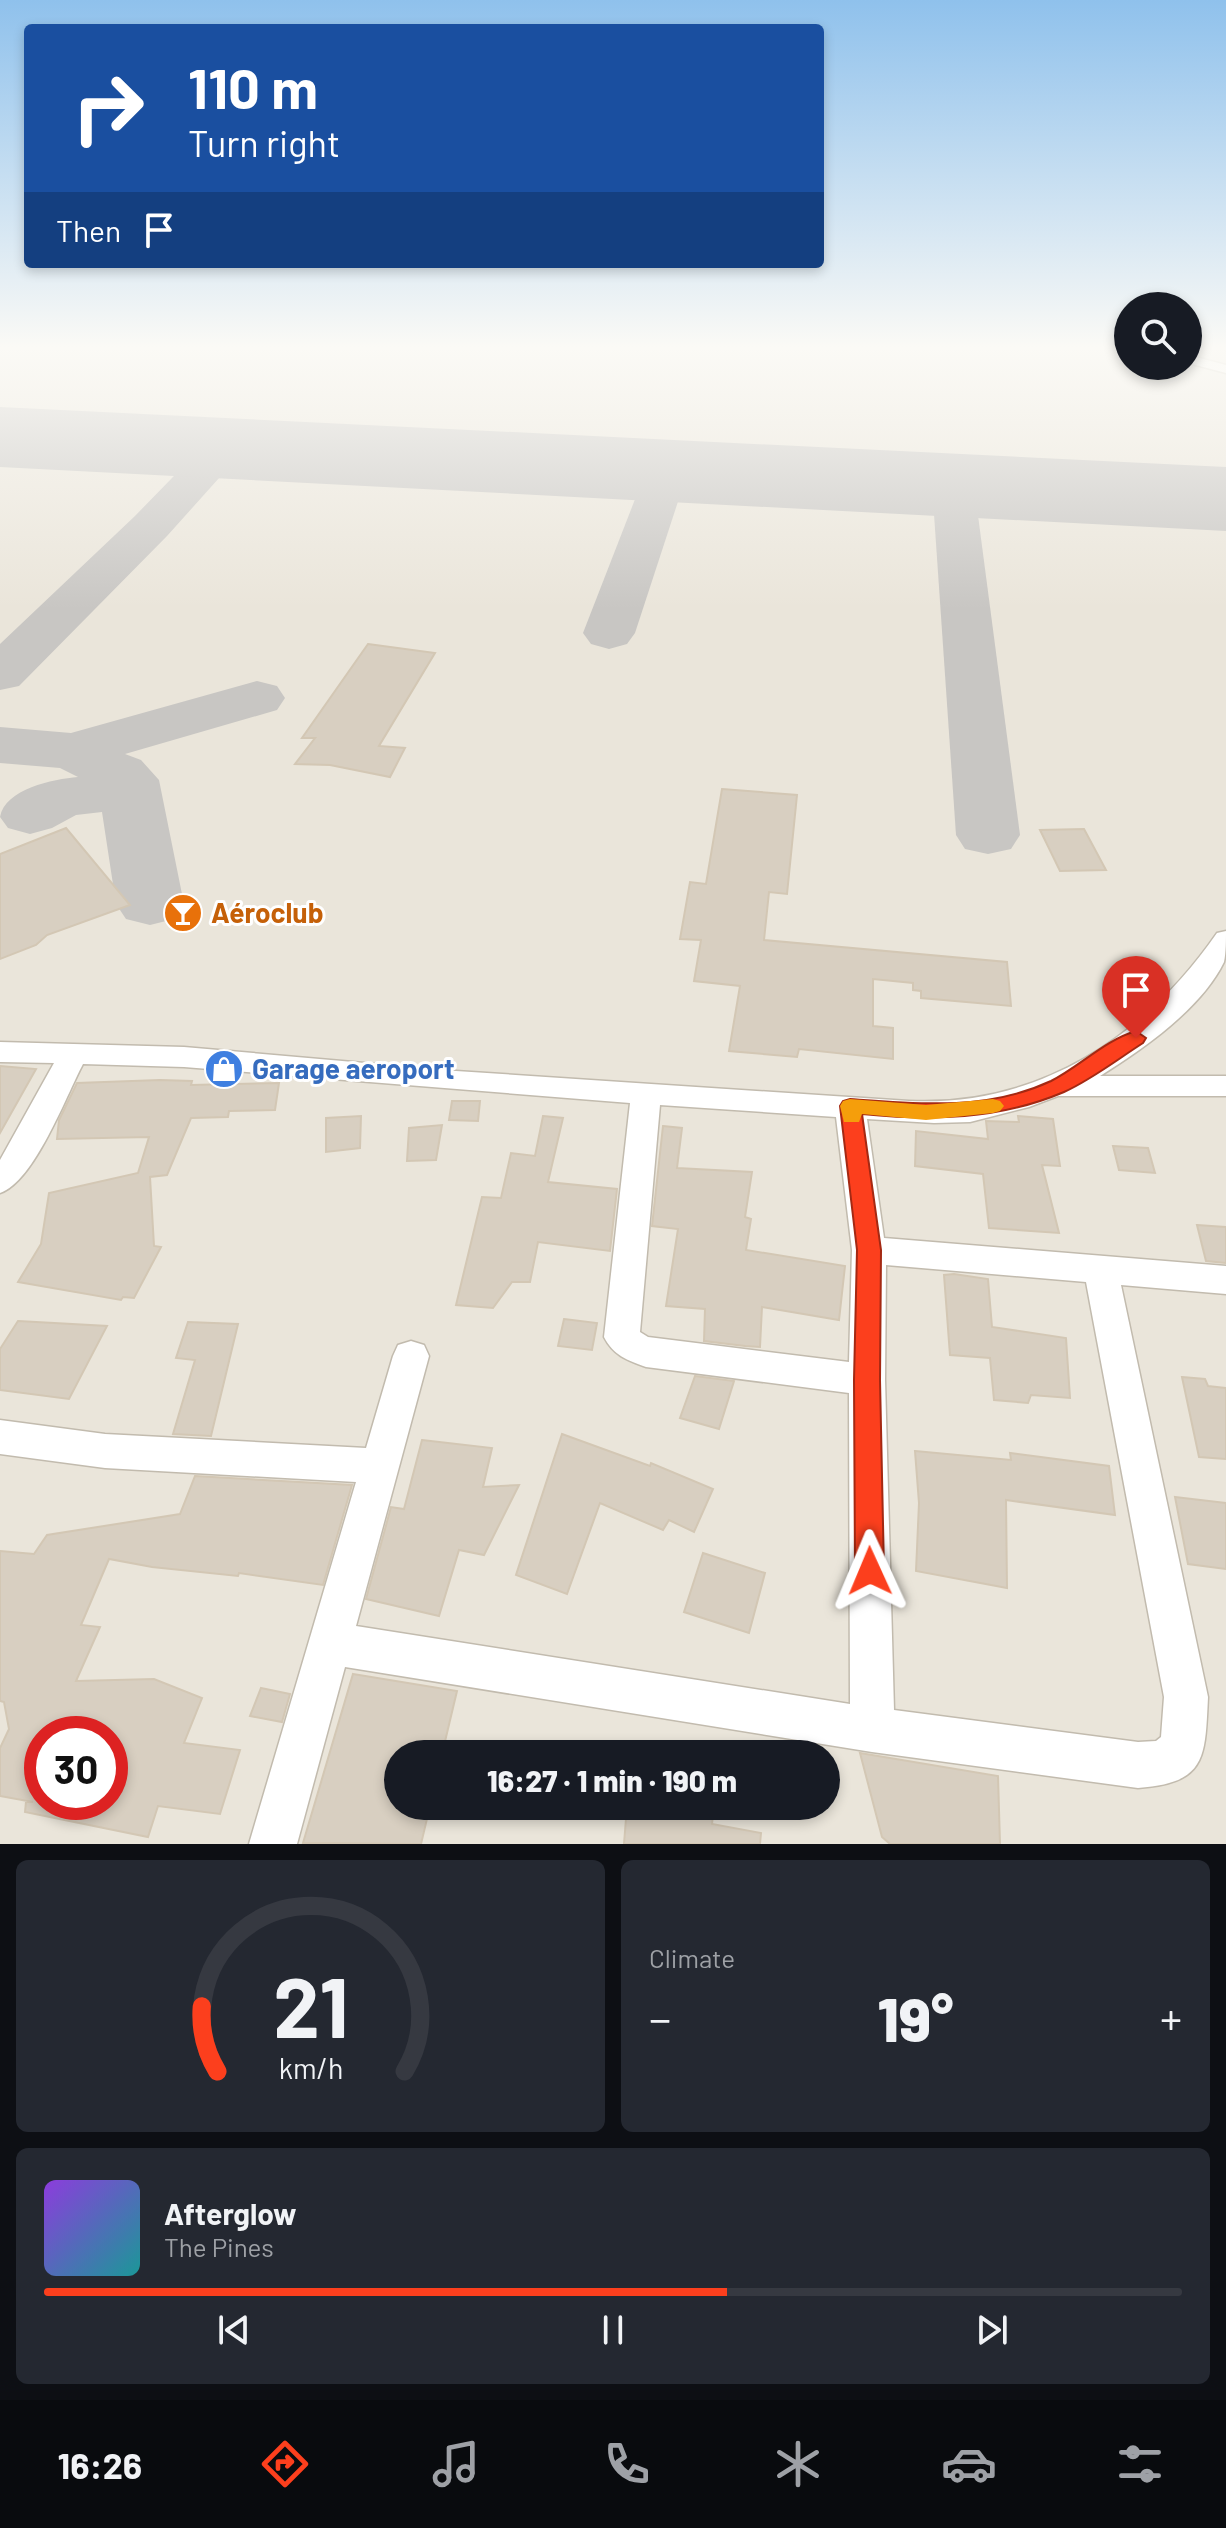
<!DOCTYPE html>
<meta charset="utf-8">
<style>
:root{--surface:#171b24;--page:#242831;--text:#f1f3f6;--muted:#9ea1a6;--line:#363941;--accent:#fc3f1d}
body{margin:0;font-family:Barlow,sans-serif;background:var(--page);color:var(--text);height:100vh;display:flex;flex-direction:column;font-size:30px;white-space:nowrap}
*{box-sizing:border-box;margin:0}
p{font-size:26px;color:var(--muted)}
.icon{flex:none;width:44px;height:44px;fill:none;stroke:currentColor;stroke-width:2;stroke-linecap:round;stroke-linejoin:round}
.map{position:relative;height:1844px;overflow:hidden}
.details{display:flex;flex-direction:column;gap:16px;padding:16px;background:#0d0f14;flex:1}
.details>*{flex:none}
.top-card{position:absolute;left:24px;top:24px;width:800px;height:244px;border-radius:8px;box-shadow:0 4px 12px #0003;background:#1a4fa0;color:#fff;overflow:hidden}
.controls{position:absolute;left:1114px;top:292px;display:grid;gap:16px}
.controls a{display:grid;place-items:center;width:88px;height:88px;border-radius:50%;background:var(--surface);box-shadow:0 4px 12px #0003;font-size:40px}
.speed{position:absolute;left:24px;top:1716px;display:flex;gap:16px;font-size:40px;font-weight:700;text-align:center}
.speed>*{display:grid;place-content:center;width:104px;height:104px;border-radius:50%;background:var(--surface);box-shadow:0 4px 12px #0003;line-height:1}
.speed .limit{border:12px solid #d22;background:#fff;color:#111}
.pin{position:absolute;display:grid;place-items:center;width:68px;height:68px;color:#fff;margin:-82px -34px;border-radius:50% 50% 50% 0;rotate:-45deg;box-shadow:0 0 8px #0007}
.pin .icon{rotate:45deg}
.me{position:absolute;width:88px;margin:-44px;rotate:359deg;stroke-linejoin:round;filter:drop-shadow(0 0 6px #0008)}
.turn{display:flex;align-items:center;gap:28px;height:168px;padding:0 32px;font-size:36px}
.turn .icon{width:104px;height:104px;stroke-width:2.5}
.turn b{display:block;font-size:56px;line-height:68px}
.then{display:flex;align-items:center;height:76px;padding:0 32px;background:#0003;gap:16px;font-size:30px}
.big{font-size:60px;font-weight:800;line-height:1.1}
.details .tile{flex:1;display:flex;flex-direction:column;justify-content:center;gap:12px;min-width:0;padding:0 28px;border-radius:12px;background:var(--page)}
.details .dial{align-items:center;gap:0}
.dial svg{height:208px;overflow:visible;fill:none;stroke:var(--line);stroke-width:7;stroke-linecap:round;text-anchor:middle}
.dial text{fill:var(--text);stroke:none}
.song{display:flex;align-items:center;gap:24px}
.cover{width:96px;height:96px;border-radius:12px;background:linear-gradient(135deg,hsl(270 70% 55%),hsl(180 70% 35%))}
.played{height:8px;border-radius:4px;background:linear-gradient(90deg,var(--accent) 60%,var(--line) 60%)}
.keys{display:flex;justify-content:space-around;direction:ltr}
.heat{display:flex;justify-content:space-between;align-items:center;font-size:44px;direction:ltr}
.details .tiles{flex:1;display:grid;gap:16px;grid-template-columns:1fr 1fr}
.tile:last-child{grid-column:span 2}
.trip{position:absolute;left:384px;top:1740px;width:456px;height:80px;border-radius:40px;background:var(--surface);box-shadow:0 4px 12px #0003;font-weight:800;line-height:80px;text-align:center}
.tab-bar{display:flex;height:128px;justify-content:space-around;align-items:center;background:#090b0e;color:var(--muted)}
.tab-bar .icon{width:56px;height:56px}
.tab-bar .current{color:var(--accent)}
.tab-bar b{font-size:36px;color:var(--text)}
.map>svg:first-child{display:block}
</style>
<div class="map">
<svg width="1226" height="1844" viewBox="0 0 1226 1844">
<rect width="100%" height="100%" fill="#f6f3ec"/>
<path fill="#eae5da" fill-rule="evenodd" d="M0,350H1128V366H1188V350H1226V1844H0ZM42,1734H110V1802H42ZM398,1754H826V1806H398Z"/>
<g fill="none" stroke-linecap="round" stroke-linejoin="round">
<g fill="#c8c6c3" fill-rule="evenodd">
<path d="M223,437L237,440L243,449L237,458L167,536L19,686L0,690V644L135,516L209,440Z"/>
<path d="M667,458L682,462L688,471L635,633L627,644L609,649L591,644L583,633L646,471L652,462Z"/>
<path d="M953,472L968,476L974,485L1020,835L1011,849L988,854L965,849L956,835L932,485L938,476Z"/>
<path d="M257,681L277,686L285,698L277,710L125,754L141,760L159,780L184,904L174,919L150,925L126,919L116,904L102,812L76,815L52,828L30,834L8,828L0,817C5,789 53,779 78,777L60,768L0,763V727L71,733Z"/>
</g>
<path fill="#c8c6c3" fill-rule="evenodd" d="M0,407L1226,467V531L0,467Z"/>
</g>
<g fill="#d8cfc1" stroke="#d3c7b4" stroke-width="2" fill-rule="evenodd">
<path d="M368,644L435,653L379,746L405,748L390,777L330,765L295,764L315,738H302Z"/>
<path d="M722,789L797,795L787,894L769,892L764,940L1007,962L1011,1006L921,998V991L913,990V983L873,979V1026L893,1028V1059L799,1049L797,1057L729,1051L740,986L694,981L701,940L680,939L690,882L706,884Z"/>
<path d="M66,828L130,905L47,935L36,945L0,959V854Z"/>
<path d="M1084,829L1106,870L1060,871L1040,830Z"/>
<path d="M0,1066L36,1069L0,1133Z"/>
<path d="M160,1080L192,1081L191,1085L279,1083L275,1110L229,1111L228,1117L191,1118L167,1175L150,1177L154,1246L161,1247L134,1298L123,1297L121,1300L18,1282L41,1244L49,1193L138,1173L149,1137L57,1139L59,1120L77,1083Z"/>
<path d="M452,1101H480L478,1121L449,1120Z"/>
<path d="M361,1116L360,1148L326,1152V1118Z"/>
<path d="M543,1116L563,1118L548,1182L617,1189L610,1251L538,1242L530,1282H512L493,1308L456,1305L482,1197L501,1198L511,1153L535,1156Z"/>
<path d="M1018,1116L1053,1119L1060,1166L1042,1165L1059,1233L989,1228L983,1174L915,1166L916,1131L988,1139L986,1121L1019,1122Z"/>
<path d="M442,1125L436,1160L407,1161L409,1128Z"/>
<path d="M663,1126L682,1128L677,1168L752,1172L745,1217L751,1219L746,1250L845,1266L839,1320L762,1307L760,1347L745,1346L704,1341L705,1309L666,1306L678,1229L652,1226Z"/>
<path d="M1113,1146L1148,1148L1155,1173L1119,1170Z"/>
<path d="M1197,1225L1226,1227V1263L1206,1261Z"/>
<path d="M954,1274L988,1279L992,1327L1066,1338L1070,1398L1031,1395L1028,1403L994,1400L990,1358L950,1355L944,1275Z"/>
<path d="M564,1319L597,1323L592,1350L558,1346Z"/>
<path d="M18,1321L107,1326L69,1399L0,1390V1349Z"/>
<path d="M188,1322L238,1324L211,1436L173,1434L195,1360L176,1358Z"/>
<path d="M695,1376L734,1381L719,1429L680,1418Z"/>
<path d="M1182,1377L1205,1379L1208,1386L1226,1388V1459L1199,1457Z"/>
<path d="M562,1434L650,1466L651,1463L713,1489L694,1532L669,1520L663,1530L600,1503L567,1594L516,1575Z"/>
<path d="M422,1440L492,1448L483,1487L519,1485L484,1555L459,1550L439,1616L366,1599L391,1507L404,1509Z"/>
<path d="M915,1451L1011,1460L1010,1453L1109,1466L1115,1515L1006,1500L1007,1588L916,1571L919,1503Z"/>
<path d="M195,1476L352,1485L323,1585L239,1573L238,1576L152,1567L109,1559L81,1625L100,1627L76,1681L154,1679L202,1698L184,1743L240,1750L220,1814L158,1806L148,1837L25,1812L26,1802H33L0,1796V1748L9,1729L4,1702L0,1701V1551L34,1554L47,1535L180,1514ZM42,1734H110V1802H42Z"/>
<path d="M1175,1497L1226,1503V1569L1188,1564Z"/>
<path d="M703,1553L765,1573L749,1633L684,1612Z"/>
<path d="M353,1674L457,1691L442,1754H398V1806H430L421,1844L303,1843Z"/>
<path d="M261,1688L290,1694L282,1722L250,1716Z"/>
<path d="M860,1753L998,1776L1000,1844H890L882,1837Z"/>
<path d="M627,1806H714L712,1824L761,1833L760,1844H624Z"/>
</g>
<g fill="none" stroke-linecap="round" stroke-linejoin="round">
<defs>
<g id="minor">
<path d="M1188,355L1226,365V373L1188,363Z"/>
<path d="M1226,931C1226,940 1226,953 1224,962C1201,1009 1143,1049 1100,1076H1226V1096H1058L1029,1107L970,1122L934,1123L867,1119L884,1238L1226,1266V1294L1121,1285L1208,1697C1205,1757 1207,1783 1138,1788L872,1752L345,1667L297,1844H249L356,1482L105,1468L0,1454V1420L105,1434L366,1448L393,1356L398,1345L411,1341L424,1345L429,1356L356,1626L850,1704L849,1393L646,1367C627,1360 614,1356 604,1337L630,1103L184,1067L83,1064C66,1096 34,1182 0,1193V1160L54,1063L0,1062V1042L184,1047L456,1071L909,1101C1039,1107 1145,1037 1217,933ZM660,1105L836,1117L852,1250L849,1362L648,1337L640,1332ZM886,1265L1086,1282L1164,1697L1161,1737L1156,1741L1138,1742L894,1710L885,1380Z"/>
</g>
</defs>
<use href="#minor" stroke="#c2bbae" stroke-width="3"/>
<use href="#minor" fill="#fff" fill-rule="evenodd"/>
</g>
<linearGradient id="sky" x2="0" y2="1"><stop stop-color="#8fc1ec"/><stop offset="0.57" stop-color="#fbfaf6"/><stop offset="1" stop-color="#fbfaf6" stop-opacity="0"/></linearGradient>
<rect width="1226" height="609" fill="url(#sky)"/>
<path fill="#fc3f1d" stroke="#a42913" stroke-width="2" d="M1136,1031L1146,1038L1143,1043C1118,1059 1091,1080 1064,1092C998,1120 932,1121 862,1114L881,1250L880,1380L884,1571L880,1580L870,1584L860,1580L855,1571L854,1380L857,1250L840,1106L843,1101L850,1099C917,1104 987,1111 1051,1081C1079,1067 1105,1040 1136,1031Z"/>
<path fill="#f59e0b" d="M850,1099L926,1105L993,1099L1000,1101L1004,1106L1000,1111L993,1113L926,1120L862,1114L859,1122H844L840,1106L843,1101Z"/>
<defs>
<symbol id="bar-disc" viewBox="-11 -11 22 22"><circle r="9.5" fill="#e8710a" stroke="#fff"/><path d="M-6-5H6L.8 .8V4.5H3.5V6h-7V4.5H-.8V.8Z" fill="#fff"/></symbol>
<symbol id="shop-disc" viewBox="-11 -11 22 22"><circle r="9.5" fill="#3f7fe0" stroke="#fff"/><path d="M-5-2.5h2.3a2.7 3.5 0 0 1 5.4 0H5L5.5 6h-11ZM-1.5-2.5h3a1.5 2.3 0 0 0-3 0Z" fill="#fff"/></symbol>
</defs>
<g fill-rule="evenodd">
<use href="#bar-disc" x="161" y="891" width="44" height="44"/>
<use href="#shop-disc" x="202" y="1047" width="44" height="44"/>
</g>
<g text-anchor="middle" stroke-width="6" stroke-linejoin="round" paint-order="stroke">
<g font-size="28" font-weight="bold" fill="#c56008" stroke="#fff" text-anchor="start">
<text x="211" y="923">Aéroclub</text>
</g>
<g font-size="28" font-weight="bold" fill="#366cbe" stroke="#fff" text-anchor="start">
<text x="252" y="1079">Garage aeroport</text>
</g>
</g>
</svg>
<div class="controls">
<a><svg class="icon" aria-label="search" viewBox="0 0 24 24"><circle cx="10" cy="10" r="6"/><path d="M15 15l6 6"/></svg></a>
</div>
<div class="speed"><div class="limit">30</div></div>
<div class="pin" style="left:1136px;top:1038px;background:#d93025"><svg class="icon" aria-label="arrive" viewBox="0 0 24 24"><path d="M6 21V4h12l-3 4 3 4H6"/></svg></div>
<svg class="me" style="left:870px;top:1571px" viewBox="-20 -20 40 40"><path d="M0-17L14 15 0 8-14 15z" fill="#fc3f1d" stroke="#fff" stroke-width="4"/></svg>
<div class="trip">16:27 · 1 min · 190 m</div>
<div class="top-card">
<div class="turn"><svg class="icon" aria-label="right" viewBox="0 0 24 24"><path d="M7 20v-9h11M14 6l5 5-5 5"/></svg><div><b>110 m</b>Turn right</div></div>
<div class="then">Then<svg class="icon" aria-label="arrive" viewBox="0 0 24 24"><path d="M6 21V4h12l-3 4 3 4H6"/></svg></div>
</div>
</div>
<section class="details">
<div class="tiles">
<div class="tile dial"><svg viewBox="0 0 100 80">
<path d="M14 69A42 42 0 1 1 86 69"/>
<path d="M14 69A42 42 0 0 1 8 44" stroke="#fc3f1d"/>
<text x="50" y="56" font-size="32" font-weight="700">21</text>
<text x="50" y="72" font-size="11">km/h</text>
</svg></div>
<div class="tile"><p>Climate</p>
<div class="heat"><a>−</a><b class="big">19°</b><a>+</a></div>
</div>
<div class="tile">
<div class="song"><i class="cover"></i><div><b>Afterglow</b><p>The Pines</p></div></div>
<div class="played"></div>
<div class="keys"><svg class="icon" aria-label="previous" viewBox="0 0 24 24"><path d="M18 5L8 12l10 7zM5 5v14"/></svg><svg class="icon" aria-label="pause" viewBox="0 0 24 24"><path d="M8 5v14M16 5v14"/></svg><svg class="icon" aria-label="next" viewBox="0 0 24 24"><path d="M6 5l10 7-10 7zM19 5v14"/></svg></div>
</div>
</div>
</section>
<nav class="tab-bar">
<b>16:26</b>
<svg class="icon current" aria-label="directions" viewBox="0 0 24 24"><path d="M12 3l9 9-9 9-9-9zM9 14v-3h6M13 9l2 2-2 2"/></svg>
<svg class="icon" aria-label="music" viewBox="0 0 24 24"><path d="M9 18V5l10-2v13"/><circle cx="6" cy="18" r="3"/><circle cx="16" cy="16" r="3"/></svg>
<svg class="icon" aria-label="phone" viewBox="0 0 24 24"><path d="M5 4h4l2 5-3 2q2 4 5 5l2-3 5 2v4C11 20 4 13 5 4z"/></svg>
<svg class="icon" aria-label="climate" viewBox="0 0 24 24"><path d="M12 3v18M4 7l16 10M4 17L20 7"/></svg>
<svg class="icon" aria-label="car" viewBox="0 0 24 24"><path d="M5 17H2v-5l4-1 3-4h7l3 4 3 1v5h-3M9 17h6M6 11h13"/><circle cx="7" cy="17" r="2"/><circle cx="17" cy="17" r="2"/></svg>
<svg class="icon" aria-label="filters" viewBox="0 0 24 24"><path d="M4 7h16M4 17h16"/><circle cx="9" cy="7" r="2"/><circle cx="15" cy="17" r="2"/></svg>
</nav>
